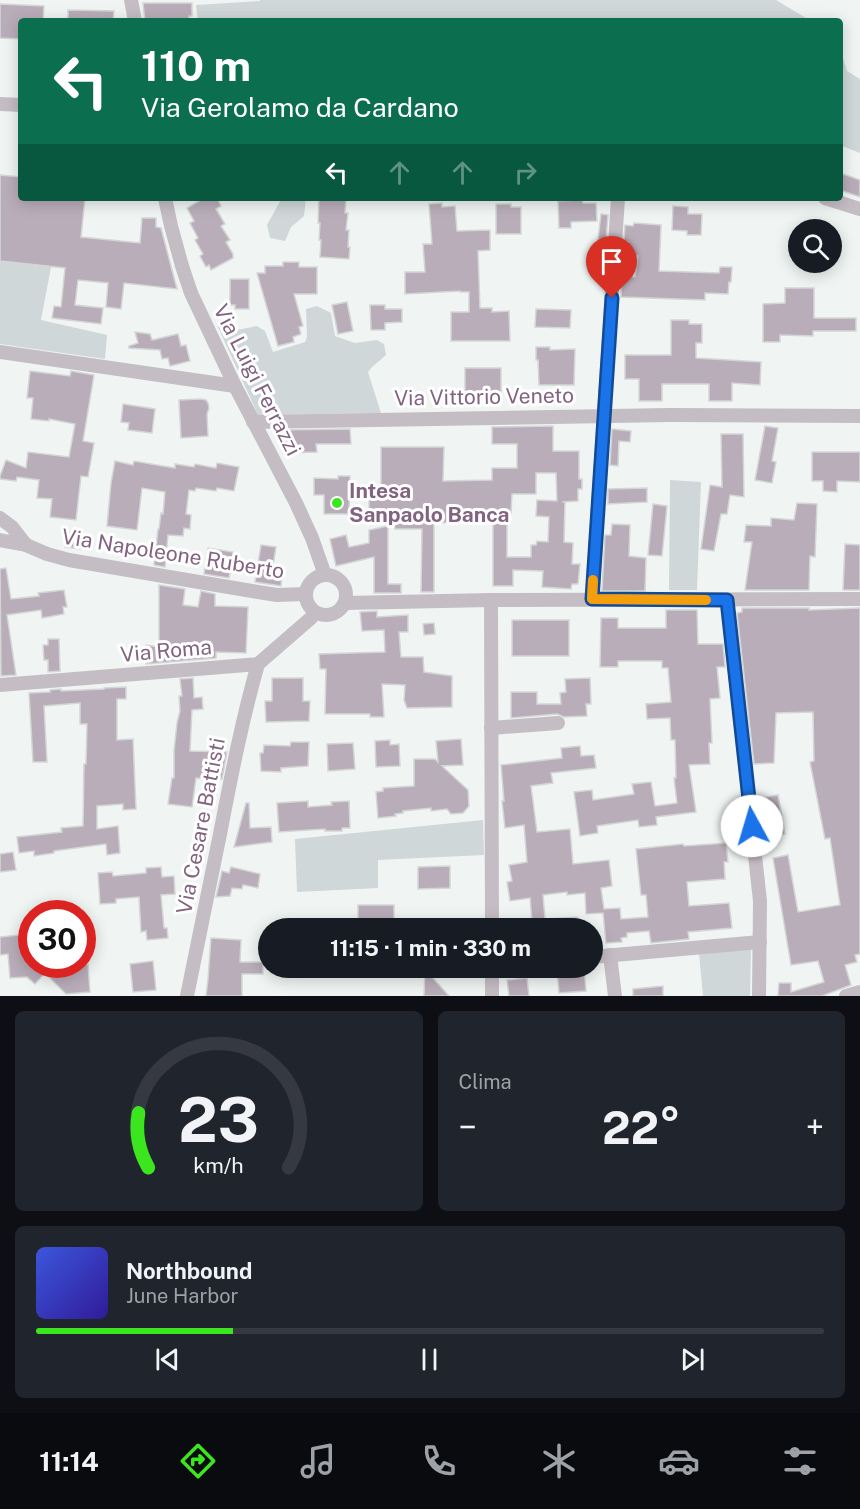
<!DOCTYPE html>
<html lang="it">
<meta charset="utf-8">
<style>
:root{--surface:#171b24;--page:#20242c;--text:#f1f3f6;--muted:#9ea1a6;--line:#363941;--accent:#3ce61f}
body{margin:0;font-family:"Public Sans",sans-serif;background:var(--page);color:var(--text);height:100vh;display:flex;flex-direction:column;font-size:22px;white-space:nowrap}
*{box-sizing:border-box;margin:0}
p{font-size:20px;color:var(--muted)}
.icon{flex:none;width:33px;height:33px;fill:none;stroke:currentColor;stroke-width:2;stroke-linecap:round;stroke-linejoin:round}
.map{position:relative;height:996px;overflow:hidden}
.panel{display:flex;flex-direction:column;gap:15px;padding:15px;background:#0d0f14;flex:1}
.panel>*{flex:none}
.guide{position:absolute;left:18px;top:18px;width:825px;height:183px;border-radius:6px;box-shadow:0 3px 15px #0003;background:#0b6e4f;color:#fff;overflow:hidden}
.tools{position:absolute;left:788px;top:219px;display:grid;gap:12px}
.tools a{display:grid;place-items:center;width:54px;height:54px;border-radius:50%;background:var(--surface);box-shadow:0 3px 15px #0003;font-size:30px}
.speed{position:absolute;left:18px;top:900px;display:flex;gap:12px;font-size:30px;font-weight:700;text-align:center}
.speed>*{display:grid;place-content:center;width:78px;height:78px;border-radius:50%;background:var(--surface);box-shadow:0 3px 15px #0003;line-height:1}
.speed .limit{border:9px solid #d22;background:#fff;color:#111}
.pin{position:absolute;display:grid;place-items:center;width:51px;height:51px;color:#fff;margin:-62px -26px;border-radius:50% 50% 50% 0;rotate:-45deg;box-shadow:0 0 6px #0007}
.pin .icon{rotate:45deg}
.me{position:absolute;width:66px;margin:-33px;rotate:354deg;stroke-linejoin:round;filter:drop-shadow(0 0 4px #0008)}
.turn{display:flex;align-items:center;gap:21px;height:126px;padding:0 24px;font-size:27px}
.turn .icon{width:78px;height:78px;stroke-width:2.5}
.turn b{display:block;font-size:42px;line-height:51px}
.lanes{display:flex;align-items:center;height:57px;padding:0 24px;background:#0003;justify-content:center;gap:30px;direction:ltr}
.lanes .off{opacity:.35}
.big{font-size:45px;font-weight:700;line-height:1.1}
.panel .card{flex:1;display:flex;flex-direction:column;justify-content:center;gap:9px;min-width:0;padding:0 21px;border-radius:9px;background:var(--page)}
.panel .dial{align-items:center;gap:0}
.dial svg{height:156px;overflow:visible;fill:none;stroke:var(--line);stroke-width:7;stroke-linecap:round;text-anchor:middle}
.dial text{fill:var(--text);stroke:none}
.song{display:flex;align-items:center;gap:18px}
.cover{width:72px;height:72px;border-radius:9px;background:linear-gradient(135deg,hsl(230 70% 55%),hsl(250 70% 35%))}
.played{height:6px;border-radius:3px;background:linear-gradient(90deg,var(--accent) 25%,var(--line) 25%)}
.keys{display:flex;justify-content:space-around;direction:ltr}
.heat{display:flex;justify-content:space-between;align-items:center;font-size:33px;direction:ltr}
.panel .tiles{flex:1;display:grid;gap:15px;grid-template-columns:1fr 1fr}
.card:last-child{grid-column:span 2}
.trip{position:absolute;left:258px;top:918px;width:345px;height:60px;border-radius:30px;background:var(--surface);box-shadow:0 3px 15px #0003;font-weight:700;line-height:60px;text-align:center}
.tab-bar{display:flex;height:96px;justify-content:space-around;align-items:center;background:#090b0e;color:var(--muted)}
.tab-bar .icon{width:42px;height:42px}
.tab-bar .active{color:var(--accent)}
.tab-bar b{font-size:27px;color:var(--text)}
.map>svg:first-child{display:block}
</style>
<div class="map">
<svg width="860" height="996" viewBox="0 0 860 996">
<rect width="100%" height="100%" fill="#f0f5f3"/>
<g fill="#cfd7d9">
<path d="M260,0H776L811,21H198L196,5L260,1Z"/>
<path d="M840,48L847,71L860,79V153L840,145Z"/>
<path d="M282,198H306L304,216L291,227L285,241L270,238L267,225Z"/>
<path d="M0,261L51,267L41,320L107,335L105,359L0,344Z"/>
<path d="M317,306L331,313L335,336L355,343L377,340L384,344L386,355L372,367L368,372L381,413L258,415L217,325L227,332L257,326L265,331L273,352L305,342L307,337L306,309Z"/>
<path d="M670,480L701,482L697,590H669Z"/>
<path d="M483,820L484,855L378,860V888L297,892L295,839Z"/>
<path d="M751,948L750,996H703L699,953Z"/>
</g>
<g fill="#b9adb9" stroke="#d3d6d5" stroke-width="1.5" fill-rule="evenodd">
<path d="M143,3H192V16H189V21H145Z"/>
<path d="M0,4L44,6L43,21H21V39L0,38Z"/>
<path d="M68,10L114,11L113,21H68Z"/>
<path d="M843,174L860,180V197L840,190V182Z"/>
<path d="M0,175L21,177V198H85L81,237L140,243L142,218H156V227L161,228L177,289L124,283L121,309L106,307L108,283L78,280L75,305L103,308L101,324L52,318L54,306L61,307L65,268L0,261Z"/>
<path d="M204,198H217L221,206L216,209L225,224L221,226L230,240L226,242L233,254V258L211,270L209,265L206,267L200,256L203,254L195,240L198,238L190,223L194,221L187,208Z"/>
<path d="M319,198H346L345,213H348L346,230H349L348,247H350L349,259L320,257L321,240H319L320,223H318Z"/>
<path d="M582,200L583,203H596L597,221L571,222V228H559L558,201Z"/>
<path d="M442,203V207L455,206L457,231L490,230V250L478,251L480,308H492V312L509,311L510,341H451V312H469V292H460V291L405,294V272H425L423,244H432L429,204Z"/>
<path d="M496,204H511V207H521V234H496Z"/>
<path d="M673,206L688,207V214H702L701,235H687V231L672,230Z"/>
<path d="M601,214L608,215L606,240L598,239Z"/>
<path d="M634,223L661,225L659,271L719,273L720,267H732L731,282H729L728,294L705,293V300L621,297L622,276L635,277L638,256L627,255L628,242L624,241L625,225L633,226Z"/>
<path d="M283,262H299V267H317V294H294L303,326L299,327L301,334L293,337L294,342L278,346L257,273H265V266H283Z"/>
<path d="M230,279H249V309H235V305H230Z"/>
<path d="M785,288H814V318H856V331H813V336L780,335V342H763V304L785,303Z"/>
<path d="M347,302L353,331L338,334L332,305Z"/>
<path d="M370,305H385V309H402V322L385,323V330H371Z"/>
<path d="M536,309L571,310L570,328L535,327Z"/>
<path d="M671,320H689V324H702V343H696V358L761,362L760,385L732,383V401H709V384H662V401H639V379H625V355H671Z"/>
<path d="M135,332L150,334L152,340L178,334L181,346L186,345L190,361L170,366L168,358L162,359L160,350L129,348V346L138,343Z"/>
<path d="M536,347H550V350L575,349L574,385H539L538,360H536Z"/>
<path d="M465,368H501V395L465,396Z"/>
<path d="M30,371L70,376L71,371L94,375L83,441L94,443L88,477L81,476L76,520L50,517L52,499L37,498L39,480L17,477L16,481L0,479V476L6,460L26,468L28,452L69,457L75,424L49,419V421L31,419L33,398H27Z"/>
<path d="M201,399L206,400L208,403L209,408L207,414L208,436L181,438L179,400Z"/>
<path d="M123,404L155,409L152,433L128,430L129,423L121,422Z"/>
<path d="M553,426V451H579V479H582V489H578V501L562,502H565L564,542L573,543L572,564H580L578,584H572L571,589L542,587L543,571L513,570V586H493V522L434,523V592H421L422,529H395L394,524L419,518L369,515V490H381V447H444L443,481L492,480V468H517V444H492V427ZM536,473H556L557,501L537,500L536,516L549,517L548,542L537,541L536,545H531V557H507V514H511L512,494H536Z"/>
<path d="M765,426L778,428L772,461L776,462L772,483L755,480Z"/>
<path d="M350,429L351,444H316L317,452L283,453V430Z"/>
<path d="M612,429L631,431L630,442L619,441L618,466L610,465Z"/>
<path d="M721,434H743L744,497L730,495L727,514H721L714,551L701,549L710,485L722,487Z"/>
<path d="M812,452H860V482L837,481V492L823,491V481H812Z"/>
<path d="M115,461L133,465L134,461L175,468V464L194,467L195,464L216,468L217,463L239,467L234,491L217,488L216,491L196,488L195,491L189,490L186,514L191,515L190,529L184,528L183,536L168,535L165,567L154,565L158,529H159L161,513L163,514L165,492L142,488L137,530L107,526L111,483Z"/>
<path d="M338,476H350L349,514H324V495H314V478L338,479Z"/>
<path d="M647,488V502L608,504V489Z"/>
<path d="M797,503L817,504L815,557L810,556L809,590H745L752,542H744L746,525L771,526V518L794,520Z"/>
<path d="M653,504L667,506L662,556L648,555Z"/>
<path d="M612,524L630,525L629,556L646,558L645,591H602L605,535H611Z"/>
<path d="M388,526V584H401V593H374V557L336,566L330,539L346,535L349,547L369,543V530Z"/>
<path d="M67,532L82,534L80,549L65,547Z"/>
<path d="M845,544L860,545V590H843Z"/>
<path d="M261,545L276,547L272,573L282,574L281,586L255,582Z"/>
<path d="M208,548L233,552L229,578L204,574Z"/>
<path d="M6,568L11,599L39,596L38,593L64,590L67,607H63L64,614L42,618L41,610L7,615L16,675L1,676L0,569Z"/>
<path d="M159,585L185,589L183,605L198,607L201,591L215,594V606L248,607L246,653L216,652V658L146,664V645L159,647Z"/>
<path d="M742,608H809V610L860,608V954L855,955L857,962L845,965L851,985L822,996H778L779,983H791V992L824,982L818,961L791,965L773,858L788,855L798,912L840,905L830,838L825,839L810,762L814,761L813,712L776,713L774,763L754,764L737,613L742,612Z"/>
<path d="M666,610H697L698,644H723L725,667H717L720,698L710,699L712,743H709L710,764L689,765L696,812L656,817L657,825L639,827L638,820L597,826L598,833L580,836L574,792L592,790L593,800L634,794L632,784L651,782L655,806L677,803L674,778H676L675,740H671L670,718L647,719L646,704L671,702L668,668H662V661H618V667H600L601,618H618V628H666Z"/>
<path d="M377,611V617L408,615V632H399L401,657H423L424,672L452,676V707L407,708L404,700L405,685L382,684L384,717H370V714H325L326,669H320L319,654L385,652L384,630L362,631L360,612Z"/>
<rect x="512" y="620" width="57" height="36"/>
<path d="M434,623L435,634L424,635L423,624Z"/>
<path d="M48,639H59L60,671L48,672V660H44L43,645H48Z"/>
<path d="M193,678L194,698L202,697L203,709L192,710L190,751L227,752L222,779L196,778L192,807L168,804L172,778H174V751L177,723L180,711L179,696H182L180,679Z"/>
<path d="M272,678H303V701H310L309,721L266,722L265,701H272Z"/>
<path d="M590,678L591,704H586L587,716L564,717L557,714L511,718V692H537V704H561L560,693L566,692L565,679Z"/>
<path d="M126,687V699H117V740L133,739L136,809L123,810V804L97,806V829L118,826L120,853L107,855L106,844L54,851V853L34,856V851L19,853L17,837L62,832L61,828L83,826L84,764H86L87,724H80V703L44,706L47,762H33L29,693L50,692V690L61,689V691L104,689V688Z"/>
<path d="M461,739L463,765L442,766L468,790L469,806L463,813L451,814L447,809L431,811V808L403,811V813L395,814L396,816L378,818L376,792L383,791V788L414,786V759H435L438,762L436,741Z"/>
<path d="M390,740V745L399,744L400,766L376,767L375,741Z"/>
<path d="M291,742H309L308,766L281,768V772L261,771L260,753H263L264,745L290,746Z"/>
<path d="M353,743L355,769L328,771L327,744Z"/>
<path d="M580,746L581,756L594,755L596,768L551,773L553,783L531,786L537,832L570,829L573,864L609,860L612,886L601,888L604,909L620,908L621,919L648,917L646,895H641L636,849L683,844L684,846L726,843L728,862H724L725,879L687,882L689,906L729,903L732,928L688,932L689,939L651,943L649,931L627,933V937L621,938L622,942L606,943L603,913L586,914L585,893L567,895V892L543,895L545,919L577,917L578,928H530V921H532L530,898L510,901L507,882L512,881L509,865L527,862L524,825L505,828L502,801H504L501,765L562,758L561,748Z"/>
<path d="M778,795L785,834L769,837L762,798Z"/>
<path d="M308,801V807L332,805L331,802L349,801L350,828H342V831H325V829L279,832L277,803Z"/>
<path d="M246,803H249L250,828L271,827L272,842L234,847Z"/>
<path d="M13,852L16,870L0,872V854Z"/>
<path d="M450,866V888L418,889V867Z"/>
<path d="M161,867L162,877L174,876L175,894L161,895L164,928H167L168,938L147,940L146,931L141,932L139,897L116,899V903L100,904L98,873L112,872L113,876L146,873V868Z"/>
<path d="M231,867L260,874L258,888L243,885L242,889L232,888L230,896L216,897L222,871L229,873Z"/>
<path d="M358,905H394V928H364V922H358Z"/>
<path d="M28,934L31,964H88L90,992L66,994L45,973L35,984L27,977L10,978L8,954L0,955V937Z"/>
<path d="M211,938L241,940L240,962H263V974H242V996H206L208,979Z"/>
<path d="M153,961L156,990L133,992L130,964Z"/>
<path d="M557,968H584L586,991L559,993Z"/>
<path d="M425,969L449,996H424Z"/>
<path d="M527,978L529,996H509L507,980Z"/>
<path d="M663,986V996H633V989Z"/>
</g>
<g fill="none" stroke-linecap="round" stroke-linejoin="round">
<g stroke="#c5bdc4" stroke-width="14">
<path d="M131,0L135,21"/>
<path d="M0,104L21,105"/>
<path d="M165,198L171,226L182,266L191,293L235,386L296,503L312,538L325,575"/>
<path d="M825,198L860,209"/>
<path d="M0,352L235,386"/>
<path d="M253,422L670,415L860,416"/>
<path d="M0,518L12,527L26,545"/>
<path d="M0,540L26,545L47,554L69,560L246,590L277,595L305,594"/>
<circle cx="326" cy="595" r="20"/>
<path d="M592,599L618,198"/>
<path d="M491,600L492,928"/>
<path d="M727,600L760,901L759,996"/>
<path d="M345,603L491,600L860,599"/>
<path d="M0,685L258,664L311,618L315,613"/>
<path d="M491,728L558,723"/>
<path d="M610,955L615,996"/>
<path d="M592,957L760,942"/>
<path d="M492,968V996"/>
<path d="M187,996C198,942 209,888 220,834C231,777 242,720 258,664"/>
<path d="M846,996L860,992"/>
</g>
</g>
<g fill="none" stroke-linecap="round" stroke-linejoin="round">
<defs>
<path id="route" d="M612,298L592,599L727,600L752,826"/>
</defs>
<use href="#route" stroke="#114b97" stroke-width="15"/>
<use href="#route" stroke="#1a73e8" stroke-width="10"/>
<path stroke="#f59e0b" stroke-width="10" d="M593,580L592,599L706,600"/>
</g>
<circle fill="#3ce61f" stroke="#fff" stroke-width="2" cx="337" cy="503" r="6"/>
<g text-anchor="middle" stroke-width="6" stroke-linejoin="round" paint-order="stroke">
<g font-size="21" fill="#826380" stroke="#fff">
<text transform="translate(257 380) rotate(63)" y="7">Via Luigi Ferrazzi</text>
<text transform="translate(484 397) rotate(-1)" y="7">Via Vittorio Veneto</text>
<text transform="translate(173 554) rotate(9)" y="7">Via Napoleone Ruberto</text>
<text transform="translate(166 651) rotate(-5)" y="7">Via Roma</text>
<text transform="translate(201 826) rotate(-79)" y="7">Via Cesare Battisti</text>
</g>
<g font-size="21" font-weight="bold" fill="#826380" stroke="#fff" text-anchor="start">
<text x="349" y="498">Intesa<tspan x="349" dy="24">Sanpaolo Banca</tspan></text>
</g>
</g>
</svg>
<div class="tools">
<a><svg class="icon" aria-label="search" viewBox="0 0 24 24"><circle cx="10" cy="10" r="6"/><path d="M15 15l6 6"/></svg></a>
</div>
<div class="speed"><div class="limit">30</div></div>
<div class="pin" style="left:612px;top:298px;background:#d93025"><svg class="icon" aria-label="arrive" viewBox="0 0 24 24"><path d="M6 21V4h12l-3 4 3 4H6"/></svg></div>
<svg class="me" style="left:752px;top:826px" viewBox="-20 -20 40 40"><circle r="19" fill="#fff"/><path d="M0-13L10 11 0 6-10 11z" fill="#1a73e8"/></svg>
<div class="trip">11:15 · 1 min · 330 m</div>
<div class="guide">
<div class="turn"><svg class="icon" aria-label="left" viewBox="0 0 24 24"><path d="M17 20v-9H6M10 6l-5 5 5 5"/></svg><div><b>110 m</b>Via Gerolamo da Cardano</div></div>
<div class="lanes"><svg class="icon" aria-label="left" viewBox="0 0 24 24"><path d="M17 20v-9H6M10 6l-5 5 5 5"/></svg><svg class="icon off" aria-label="ahead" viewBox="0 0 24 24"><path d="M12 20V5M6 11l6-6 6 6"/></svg><svg class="icon off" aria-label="ahead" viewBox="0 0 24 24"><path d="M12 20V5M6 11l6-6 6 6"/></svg><svg class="icon off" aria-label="right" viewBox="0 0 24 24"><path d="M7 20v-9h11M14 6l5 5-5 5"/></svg></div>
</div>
</div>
<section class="panel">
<div class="tiles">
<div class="card dial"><svg viewBox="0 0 100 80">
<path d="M14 69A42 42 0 1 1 86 69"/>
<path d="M14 69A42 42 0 0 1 9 41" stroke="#3ce61f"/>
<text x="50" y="56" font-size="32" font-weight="700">23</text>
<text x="50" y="72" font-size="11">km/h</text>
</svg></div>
<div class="card"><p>Clima</p>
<div class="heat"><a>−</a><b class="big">22°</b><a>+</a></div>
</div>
<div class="card">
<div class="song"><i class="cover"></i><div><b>Northbound</b><p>June Harbor</p></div></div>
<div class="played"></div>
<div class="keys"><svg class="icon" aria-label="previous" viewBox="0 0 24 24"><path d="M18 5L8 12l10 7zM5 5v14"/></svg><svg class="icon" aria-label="pause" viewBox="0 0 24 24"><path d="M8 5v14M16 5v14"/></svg><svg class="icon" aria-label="next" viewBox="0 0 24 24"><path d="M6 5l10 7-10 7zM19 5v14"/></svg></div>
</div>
</div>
</section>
<nav class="tab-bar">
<b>11:14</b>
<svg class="icon active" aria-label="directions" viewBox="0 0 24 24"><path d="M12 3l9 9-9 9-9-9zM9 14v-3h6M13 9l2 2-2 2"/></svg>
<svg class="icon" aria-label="music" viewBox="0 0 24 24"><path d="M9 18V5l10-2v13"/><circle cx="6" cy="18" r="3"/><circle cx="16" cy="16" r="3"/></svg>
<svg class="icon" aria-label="phone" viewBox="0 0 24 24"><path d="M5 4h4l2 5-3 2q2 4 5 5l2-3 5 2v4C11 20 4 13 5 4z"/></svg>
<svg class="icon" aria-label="climate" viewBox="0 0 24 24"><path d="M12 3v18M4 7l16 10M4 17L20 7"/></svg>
<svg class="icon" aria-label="car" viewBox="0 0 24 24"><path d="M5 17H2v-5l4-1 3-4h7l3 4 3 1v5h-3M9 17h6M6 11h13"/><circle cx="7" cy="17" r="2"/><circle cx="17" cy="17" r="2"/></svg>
<svg class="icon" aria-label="filters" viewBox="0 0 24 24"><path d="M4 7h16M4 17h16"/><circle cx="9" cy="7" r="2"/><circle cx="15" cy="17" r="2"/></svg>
</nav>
